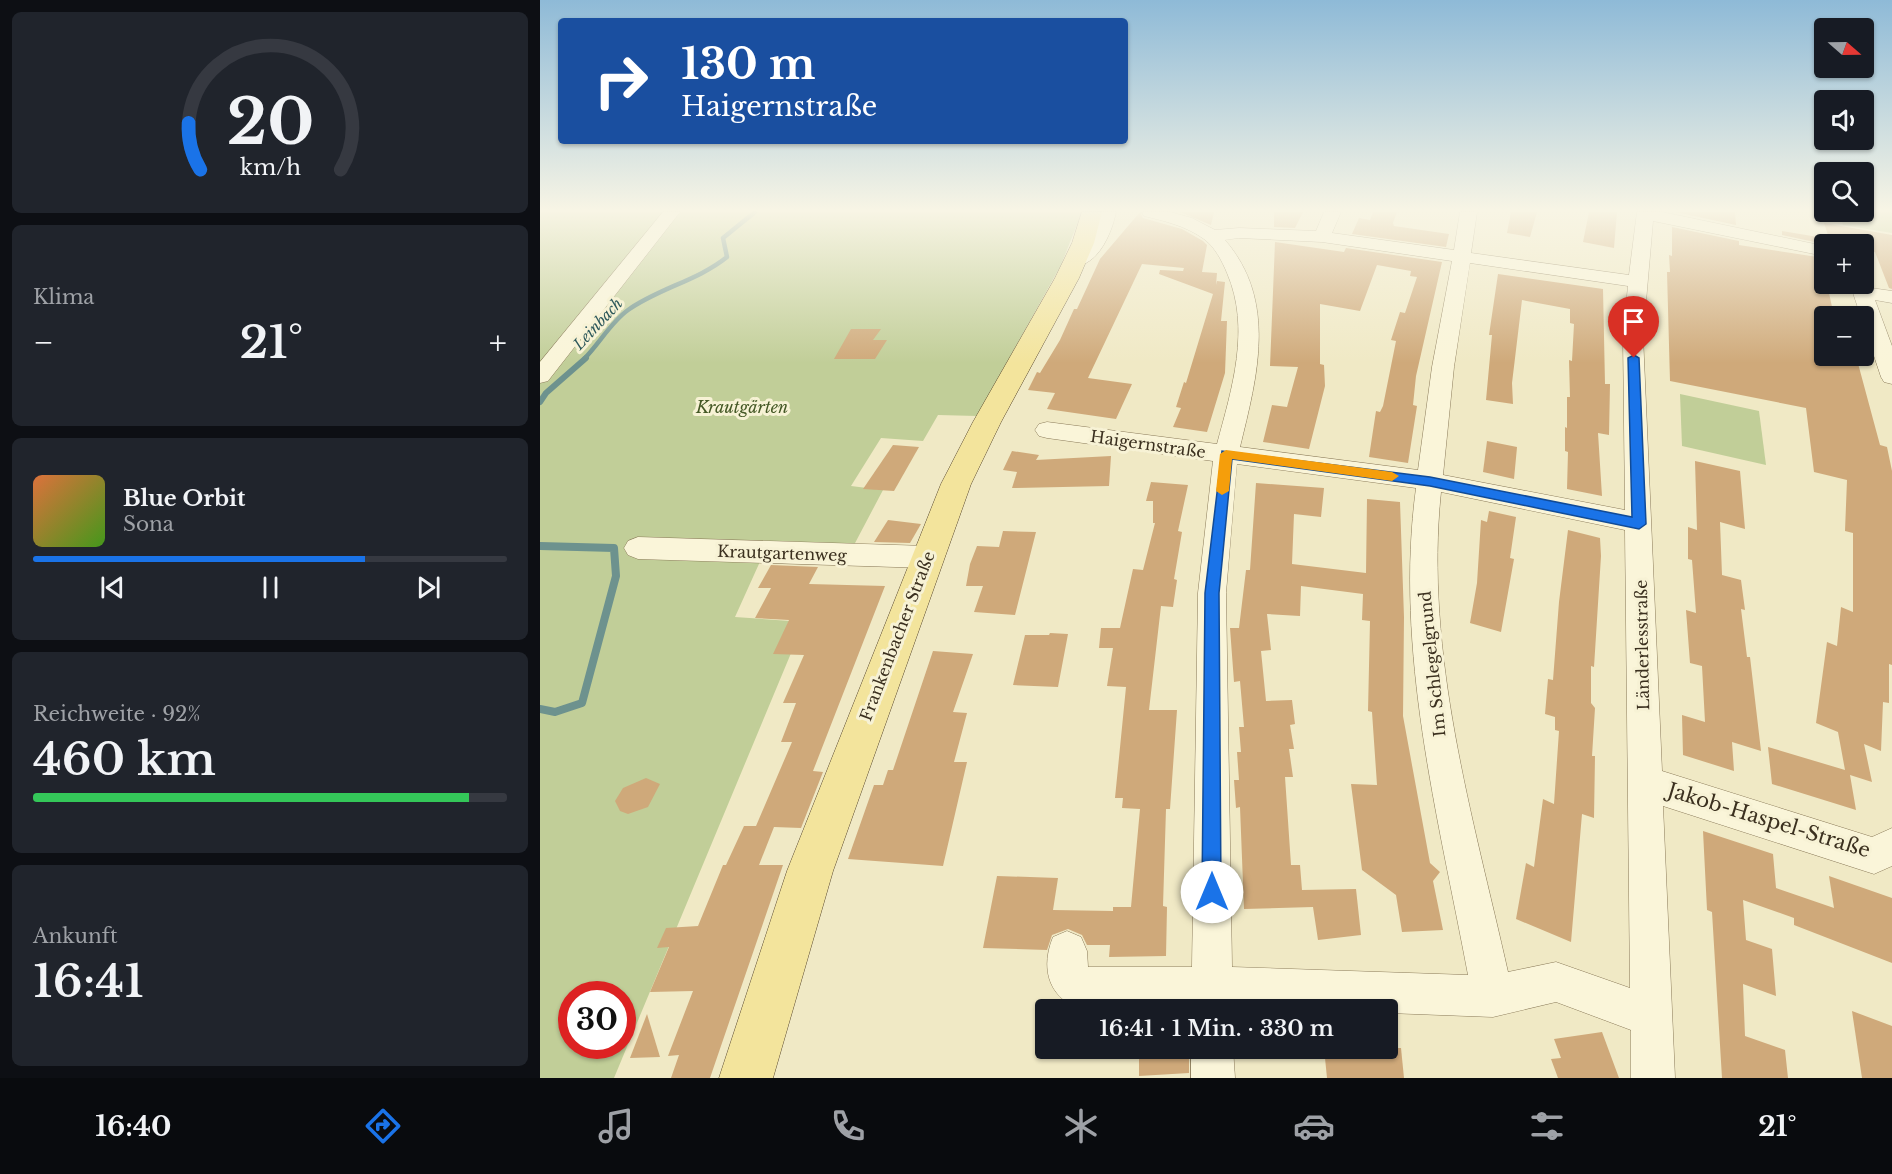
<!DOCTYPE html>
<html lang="de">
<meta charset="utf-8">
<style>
:root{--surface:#171b24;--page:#20242c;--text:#f1f3f6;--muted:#9ea1a6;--line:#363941;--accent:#1a73e8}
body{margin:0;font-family:"Libre Baskerville",serif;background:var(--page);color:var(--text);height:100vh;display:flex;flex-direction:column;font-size:22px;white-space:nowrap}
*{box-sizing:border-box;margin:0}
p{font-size:20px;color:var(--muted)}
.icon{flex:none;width:33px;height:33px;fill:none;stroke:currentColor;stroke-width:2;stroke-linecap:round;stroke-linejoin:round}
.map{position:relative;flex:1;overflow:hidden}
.panel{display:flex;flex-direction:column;gap:12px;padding:12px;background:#0d0f14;width:540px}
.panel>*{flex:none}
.hud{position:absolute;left:18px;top:18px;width:570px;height:126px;border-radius:6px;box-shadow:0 2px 4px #0004;background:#1a4fa0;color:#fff;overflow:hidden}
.needle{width:39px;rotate:110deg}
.fabs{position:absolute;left:1274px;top:18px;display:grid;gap:12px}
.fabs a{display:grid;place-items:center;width:60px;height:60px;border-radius:6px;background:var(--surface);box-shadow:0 2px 4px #0004;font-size:30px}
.speed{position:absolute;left:18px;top:981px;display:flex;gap:12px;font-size:30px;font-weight:700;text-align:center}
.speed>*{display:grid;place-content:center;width:78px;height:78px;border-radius:50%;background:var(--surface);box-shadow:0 2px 4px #0004;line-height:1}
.speed .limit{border:9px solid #d22;background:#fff;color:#111}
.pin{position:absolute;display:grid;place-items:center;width:51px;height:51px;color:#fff;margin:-62px -26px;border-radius:50% 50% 50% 0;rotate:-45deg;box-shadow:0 0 6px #0007}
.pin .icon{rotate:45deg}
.me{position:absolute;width:66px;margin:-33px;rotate:0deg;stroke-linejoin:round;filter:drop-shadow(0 0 4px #0008)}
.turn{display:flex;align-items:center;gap:21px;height:126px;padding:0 24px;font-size:27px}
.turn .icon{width:78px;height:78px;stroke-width:2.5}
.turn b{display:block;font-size:42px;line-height:51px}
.big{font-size:45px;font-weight:600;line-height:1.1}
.panel .tile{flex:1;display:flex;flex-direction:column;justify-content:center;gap:9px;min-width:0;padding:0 21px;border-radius:9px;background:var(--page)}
.panel .dial{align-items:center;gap:0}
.dial svg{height:156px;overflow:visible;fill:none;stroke:var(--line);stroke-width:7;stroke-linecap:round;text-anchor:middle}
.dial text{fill:var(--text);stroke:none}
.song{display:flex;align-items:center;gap:18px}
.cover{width:72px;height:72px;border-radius:9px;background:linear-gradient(135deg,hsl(20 70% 55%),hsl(100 70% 35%))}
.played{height:6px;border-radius:3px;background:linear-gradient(90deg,var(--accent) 70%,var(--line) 70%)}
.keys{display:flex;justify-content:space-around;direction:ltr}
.heat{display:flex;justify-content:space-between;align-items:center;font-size:33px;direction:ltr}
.charge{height:9px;border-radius:4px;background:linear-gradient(90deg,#34c759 92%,var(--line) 0)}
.trip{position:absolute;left:495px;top:999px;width:363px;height:60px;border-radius:6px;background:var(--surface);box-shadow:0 2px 4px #0004;font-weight:600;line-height:60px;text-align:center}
.menu{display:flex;height:96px;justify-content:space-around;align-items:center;background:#090b0e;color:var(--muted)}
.menu .icon{width:42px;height:42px}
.menu .current{color:var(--accent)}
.menu b{font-size:27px;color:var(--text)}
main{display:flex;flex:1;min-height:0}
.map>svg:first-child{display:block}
</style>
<main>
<section class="panel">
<div class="tile dial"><svg viewBox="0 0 100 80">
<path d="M14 69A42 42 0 1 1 86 69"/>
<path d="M14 69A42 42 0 0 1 8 45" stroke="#1a73e8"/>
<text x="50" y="56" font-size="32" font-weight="700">20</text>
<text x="50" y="72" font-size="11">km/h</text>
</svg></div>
<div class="tile"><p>Klima</p>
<div class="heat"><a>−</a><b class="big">21°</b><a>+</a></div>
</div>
<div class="tile">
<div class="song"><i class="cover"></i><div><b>Blue Orbit</b><p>Sona</p></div></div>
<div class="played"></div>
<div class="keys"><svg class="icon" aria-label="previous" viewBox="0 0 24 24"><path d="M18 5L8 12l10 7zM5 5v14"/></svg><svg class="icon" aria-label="pause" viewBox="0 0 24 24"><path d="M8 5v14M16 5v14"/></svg><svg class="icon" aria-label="next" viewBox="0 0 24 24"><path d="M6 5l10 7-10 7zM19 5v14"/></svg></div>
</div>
<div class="tile"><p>Reichweite · 92%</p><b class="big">460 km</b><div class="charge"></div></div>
<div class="tile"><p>Ankunft</p><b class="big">16:41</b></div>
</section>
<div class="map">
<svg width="1352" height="1078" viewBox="0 0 1352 1078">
<rect width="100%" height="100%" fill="#f0e9c5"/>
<g fill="#c1ce98" fill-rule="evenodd">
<path d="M0,212H542L521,265L437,416L398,415L383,441L341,438L311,486L343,490L314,545L228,544L195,617L264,622L74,1078H0ZM32,994H82V1046H32Z"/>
<path d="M1299,212H1352V233L1303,225Z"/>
<path d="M1140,394L1219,411L1226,465L1142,446Z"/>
</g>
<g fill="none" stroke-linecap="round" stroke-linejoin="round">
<path stroke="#6d928e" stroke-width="4.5" d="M44,359C59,344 71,322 88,310C119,288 157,281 187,257L183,238L215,212"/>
<path stroke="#6d928e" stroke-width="6" d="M0,402L6,393L46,358"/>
<path stroke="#6d928e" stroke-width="8" d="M0,546L74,548L76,576L42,703L15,712L0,709"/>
</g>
<g fill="#cfa97a">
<path d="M600,212L603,218L642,229L663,241L667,245L662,272L677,273L676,285L677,281L685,282L681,321H687L685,373L667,432L633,427L641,408L636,407L644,382L646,383L673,294L619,274L620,270L643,271L644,268L602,264L548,378L592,384L576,419L507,409L515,393L488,390L497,372L500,373L520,340L534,309H537L560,259Z"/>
<path d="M640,212H674L671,225Z"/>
<path d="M734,212H763L755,228L734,227Z"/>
<path d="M833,212H857L853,223L854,226L909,234L906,247L812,234L819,218L830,220Z"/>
<path d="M971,212H997L990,237L967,233Z"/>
<path d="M1049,212H1077L1074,248L1043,242Z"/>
<path d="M1135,212H1195L1196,225Z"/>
<path d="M1284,223L1352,235V289L1349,288L1335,252L1329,251L1326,244H1291Z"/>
<path d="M1132,227L1199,241V245L1284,258V284H1287L1294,316H1284V356H1316L1340,445L1347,447L1352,471V665L1349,664V703L1343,702L1341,751L1324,744L1332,782L1310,775L1316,810L1232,784L1228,747L1305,770L1298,732L1276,723L1287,642L1297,646L1301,607L1313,612V533L1305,531L1307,480L1274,472L1266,408L1130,381L1127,272H1130L1129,255L1132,256Z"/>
<path d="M1242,231L1284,238V244L1242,235Z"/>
<path d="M735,242L804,252L806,248L902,262L876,376L873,405L877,406L868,463L829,457L836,411L840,412L843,406L856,341L851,340L860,312L865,313L877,277L870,276L871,271L837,265L820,311L780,304V364L784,365L785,386L769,449L723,442L732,405L747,407L758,367L730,366Z"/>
<path d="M958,274L1063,289L1065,384H1070L1069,435L1058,433L1062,496L1027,489L1028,452L1025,451V427L1027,428V397H1030L1029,360L1032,361L1034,324L1030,323V309L982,300L972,383L973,404L946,400L952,335H949Z"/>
<path d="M311,329H341L333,340H347L335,359H294Z"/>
<path d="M947,441L977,447L974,479L943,472Z"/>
<path d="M353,445L379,447L354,491L323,489Z"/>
<path d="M472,451L499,455L496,460L571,456L569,486L472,488L477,472L463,470Z"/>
<path d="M1155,461L1200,471L1205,529L1180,522L1182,575L1201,580L1205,610L1201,609L1207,657H1210L1221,751L1192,742L1194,771L1143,755L1142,715L1165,722L1162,666L1150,663L1146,610L1156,613L1152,560L1148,559V527L1157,530Z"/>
<path d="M611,482L648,485L638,531L642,532L634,579L637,580L633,607L621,606L609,710H637L630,809H626L623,906L627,907L626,956L569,957L570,945H547L542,935L528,929L512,935L507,950L443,948L457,876L518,878L513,910L573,911V907H591L600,809L582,808L583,798H575L586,687L567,686L573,648H559L561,628H580L593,569L603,570L615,523H613V501H606Z"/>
<path d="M716,483L784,488L781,517L754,514L752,564L826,573L827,499L860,502L864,617L863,716L890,863L900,872L893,881L903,930L862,932L856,895L822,870L811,784L837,785L832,712L828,711L830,621L822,620L823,594L761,586L760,616L727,614L731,650L721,651L726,701L752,700L755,724L750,725L754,749H749L753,777H745L751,865H760L762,890L816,889L821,935L778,940L773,907L704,909L700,807L696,808L694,780H699L697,752H701L699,727H704L700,681L694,682L690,628H699L706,570H710Z"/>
<path d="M949,511L976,517L970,558L974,559L961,632L930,623L937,583L941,520L947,522Z"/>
<path d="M348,520L381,524L370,543L334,542Z"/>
<path d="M1028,530L1060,538L1061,556L1054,667L1051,666V703L1055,708L1052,756H1055L1054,818L1042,814L1031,942L976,919L986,863L994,867L1003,799L1014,804L1019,731L1015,730V717L1005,714L1008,679L1013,680L1019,602Z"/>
<path d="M463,531L496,532L475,615L434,612L443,586H426L430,564L437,546L459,547Z"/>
<path d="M231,565L278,567L269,584L345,586L273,771L283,772L261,828L234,827L219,865H243L170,1078H131L139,1055L128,1056L153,991L110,992L129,947L117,948L126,928L158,926L183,865H186L204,826H224H216L252,742H241L256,703H243L264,655L233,654L249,620L215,618L231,588H218Z"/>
<path d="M510,633L528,634L518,687L473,685L485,635H509Z"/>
<path d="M393,651L433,654L413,712L427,713L414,762H427L403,866L308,859L334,785H343L348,770H353Z"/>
<path d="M106,778L120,784L108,807L88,814L80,811L75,801L83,788Z"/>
<path d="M1163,831L1233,854L1236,888L1294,908L1289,876L1352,898V963L1254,925V918L1203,900L1206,940L1232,949L1236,996L1203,984L1205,1036L1245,1050L1248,1078H1182L1172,912L1167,910Z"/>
<path d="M1312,1011L1352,1026V1078H1322Z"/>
<path d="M107,1014L120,1057L90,1058Z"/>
<path d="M1062,1032L1079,1078H1018L1011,1059L1021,1058L1014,1039Z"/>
<path d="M599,1048H649V1073L599,1076Z"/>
<path d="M784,1048H861L864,1078H787Z"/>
</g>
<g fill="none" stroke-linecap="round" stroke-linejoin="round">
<defs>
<g id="minor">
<path d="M123,212H140L8,381L0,383V362Z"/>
<path d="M559,212H576C572,233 556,272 528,265L526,261L549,240Z"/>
<path d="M602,212H630L652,218L675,230L699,228L776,231L784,212H801L792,233L914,250L920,212H937L931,253L1089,275L1097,212H1122L1284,246V256L1113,221L1103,336L1122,771L1332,837L1352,828V866L1334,874L1123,806L1135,1078H1091V1030L1016,1002L953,1017L848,1013V1010L538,1008C507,996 501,966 513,937L527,931L541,937L547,951L548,967H652L658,593L673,461L507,438L499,436L495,430L499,424L507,422L677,444C692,388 711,329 687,273C682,261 675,247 664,239C646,226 625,221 604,216ZM699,238L782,242L912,261L892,367L878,470L700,447C717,377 738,301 685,240ZM930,263L1088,286L1083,336L1085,510L903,475L914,367ZM697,464L876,488C854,651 898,815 928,975L692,967L686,593ZM901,492L1085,530L1090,988L1016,962L968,972C933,816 884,654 901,492Z"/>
<path d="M1323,279L1327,280L1331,288L1352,291V303L1335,300L1352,346V384L1344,382L1341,377L1310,284H1323Z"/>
<path d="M98,537L387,546L397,549L401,557L397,565L387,568L98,559L88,555L84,548L88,541Z"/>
<path d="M651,1048H693L695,1078H651Z"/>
</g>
<path id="major" d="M542,212H562L554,243L539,278L461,422L431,484L293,871L233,1078H179L247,871L401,484L433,422L515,278L532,243Z"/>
</defs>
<use href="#minor" stroke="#8b7b5a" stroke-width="1"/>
<use href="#major" stroke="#59482e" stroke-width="1"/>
<use href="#minor" fill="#faf5d9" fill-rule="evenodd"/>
<use href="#major" fill="#f3e49c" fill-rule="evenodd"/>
</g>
<linearGradient id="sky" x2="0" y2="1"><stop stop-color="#8ebad7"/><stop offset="0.58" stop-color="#f8f5e5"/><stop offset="1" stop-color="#f8f5e5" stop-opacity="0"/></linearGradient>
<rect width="1352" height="363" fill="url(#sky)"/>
<path fill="#1a73e8" stroke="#114b97" stroke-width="1.5" d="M1094,355L1099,358L1106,524L1099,529L890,486L692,459L679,593L681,892L678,899L672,902L665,899L662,892L665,593L682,451L890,477L1092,517L1088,358Z"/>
<path fill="#f59e0b" d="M686,450L852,472L859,476L852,481L692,459L689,491L682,495L676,491L680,454Z"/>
<g text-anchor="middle" stroke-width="6" stroke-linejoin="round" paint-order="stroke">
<g font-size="15" font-style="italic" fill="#2d585b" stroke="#f7f2d5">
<text transform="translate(58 324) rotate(-47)" y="5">Leinbach</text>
</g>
<g font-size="16" font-style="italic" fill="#445825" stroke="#f7f2d5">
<text x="202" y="413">Krautgärten</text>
</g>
<g font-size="16" fill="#3b301f" stroke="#f7f2d5">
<text transform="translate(608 444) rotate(8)" y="6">Haigernstraße</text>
<text transform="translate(242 553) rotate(2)" y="6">Krautgartenweg</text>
<text transform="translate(357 636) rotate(-69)" y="6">Frankenbacher Straße</text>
<text transform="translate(1102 645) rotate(-91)" y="6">Länderlesstraße</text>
<text transform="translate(892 664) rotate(-96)" y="6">Im Schlegelgrund</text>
</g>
<g font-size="20" fill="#3b301f" stroke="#f7f2d5">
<text transform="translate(1229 820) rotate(17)" y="7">Jakob-Haspel-Straße</text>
</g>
</g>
</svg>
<div class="fabs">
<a><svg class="needle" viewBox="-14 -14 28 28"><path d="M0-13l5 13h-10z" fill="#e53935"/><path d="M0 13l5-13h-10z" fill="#9ea1a6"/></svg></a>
<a><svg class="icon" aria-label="sound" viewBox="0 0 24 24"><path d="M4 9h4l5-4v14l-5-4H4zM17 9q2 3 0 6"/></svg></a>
<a><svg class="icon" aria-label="search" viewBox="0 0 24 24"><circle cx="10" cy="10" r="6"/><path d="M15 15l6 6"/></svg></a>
<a>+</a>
<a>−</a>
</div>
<div class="speed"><div class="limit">30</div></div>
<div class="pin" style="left:1094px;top:358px;background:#d93025"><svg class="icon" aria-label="arrive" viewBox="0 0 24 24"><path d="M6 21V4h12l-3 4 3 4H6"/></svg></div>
<svg class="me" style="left:672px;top:892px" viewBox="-20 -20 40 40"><circle r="19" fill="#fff"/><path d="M0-13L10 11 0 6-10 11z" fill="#1a73e8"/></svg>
<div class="trip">16:41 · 1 Min. · 330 m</div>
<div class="hud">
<div class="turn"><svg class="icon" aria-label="right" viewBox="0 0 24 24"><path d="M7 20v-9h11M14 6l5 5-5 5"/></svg><div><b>130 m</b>Haigernstraße</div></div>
</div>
</div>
</main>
<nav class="menu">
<b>16:40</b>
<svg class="icon current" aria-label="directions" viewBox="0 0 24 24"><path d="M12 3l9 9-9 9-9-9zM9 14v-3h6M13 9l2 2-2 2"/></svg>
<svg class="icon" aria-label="music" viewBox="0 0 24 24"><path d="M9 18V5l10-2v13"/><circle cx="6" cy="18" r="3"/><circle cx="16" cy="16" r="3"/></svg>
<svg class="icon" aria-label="phone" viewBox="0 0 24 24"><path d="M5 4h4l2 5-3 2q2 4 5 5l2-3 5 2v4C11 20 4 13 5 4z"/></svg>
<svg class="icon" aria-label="climate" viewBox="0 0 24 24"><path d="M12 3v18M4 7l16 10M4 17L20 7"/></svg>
<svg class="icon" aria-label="car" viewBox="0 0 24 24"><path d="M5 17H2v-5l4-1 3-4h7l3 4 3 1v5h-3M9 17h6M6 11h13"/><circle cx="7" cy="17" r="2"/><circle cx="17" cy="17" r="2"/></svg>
<svg class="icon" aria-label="filters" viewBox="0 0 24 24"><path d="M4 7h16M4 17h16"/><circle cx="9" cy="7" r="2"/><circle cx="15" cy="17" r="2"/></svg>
<b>21°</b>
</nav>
